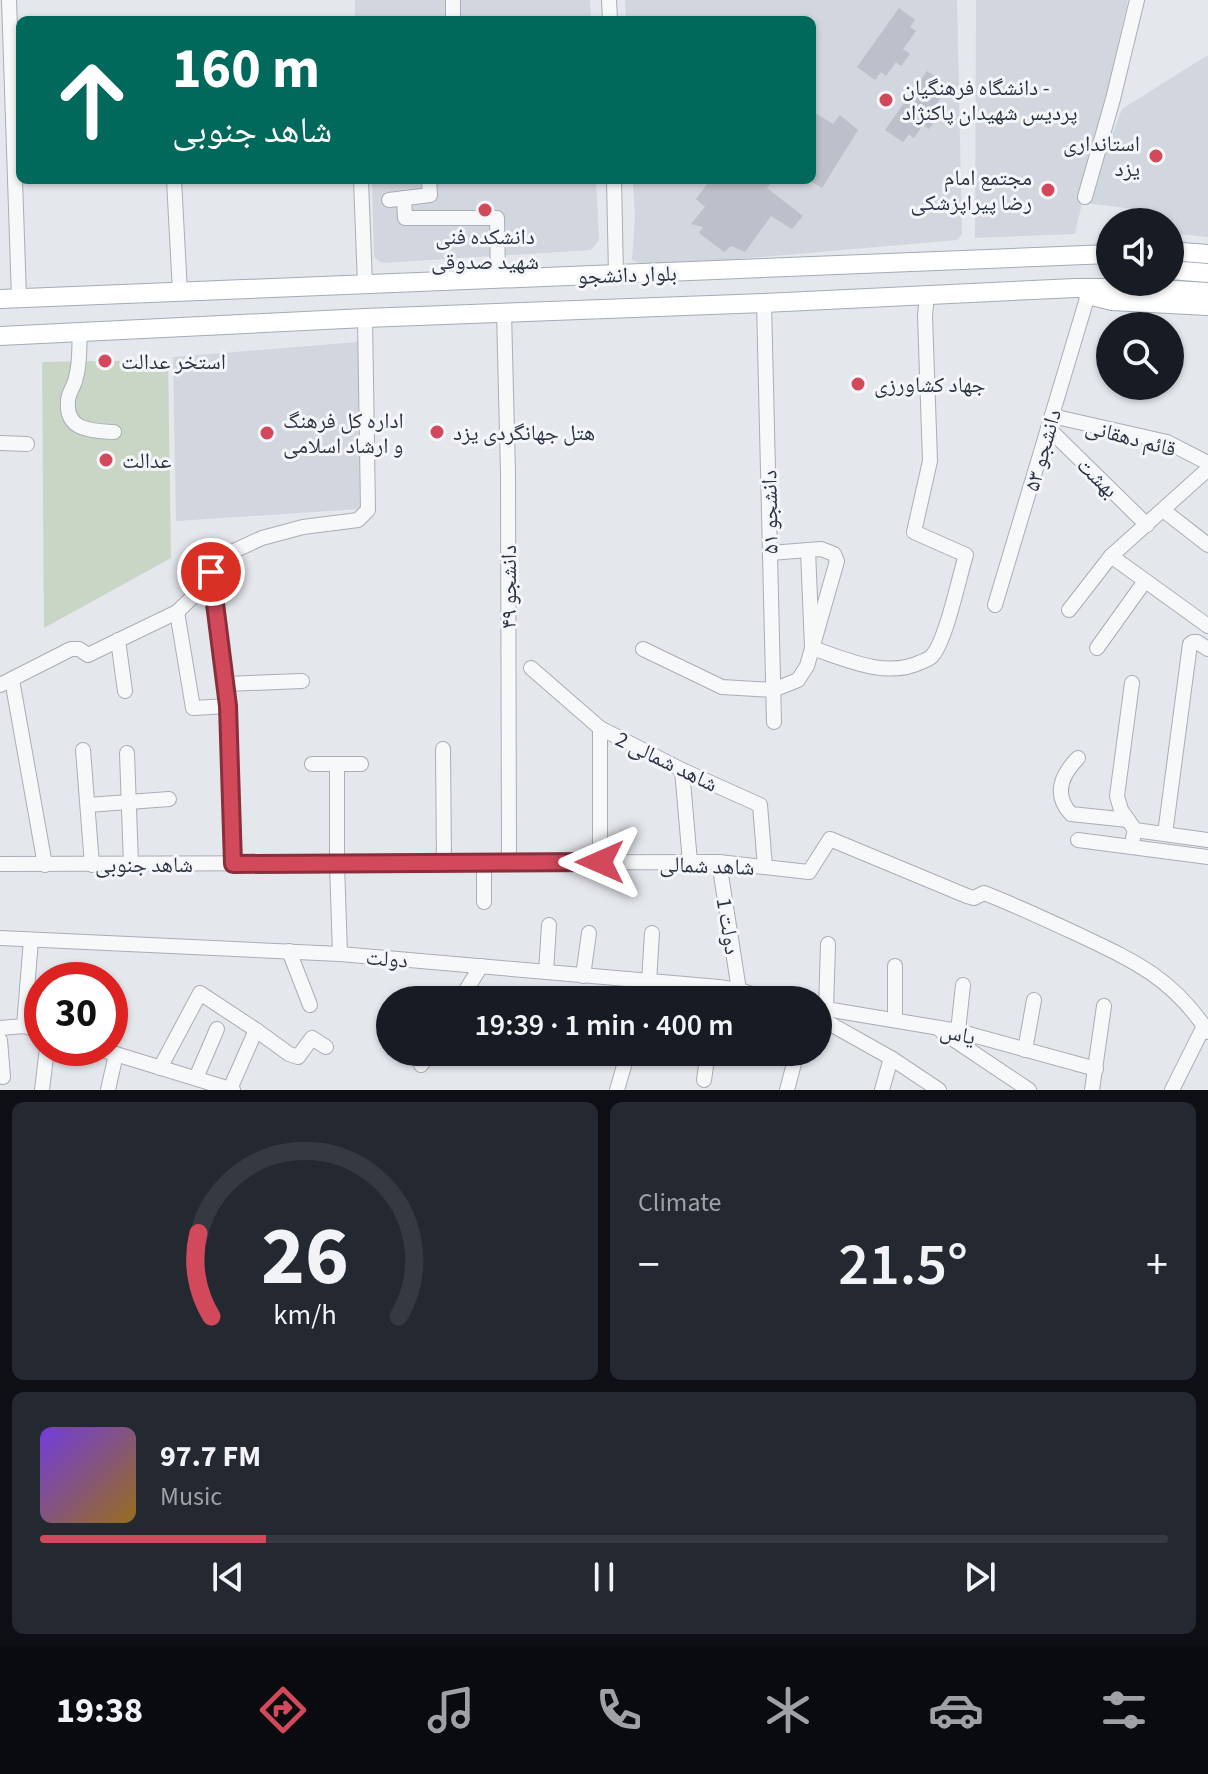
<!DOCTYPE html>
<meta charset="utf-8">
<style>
:root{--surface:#171b24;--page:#242831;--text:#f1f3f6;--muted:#9ea1a6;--line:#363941;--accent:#d1495b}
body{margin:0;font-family:"Source Sans 3","Noto Naskh Arabic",sans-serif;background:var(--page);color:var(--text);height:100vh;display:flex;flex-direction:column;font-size:30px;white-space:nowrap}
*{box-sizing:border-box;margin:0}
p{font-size:26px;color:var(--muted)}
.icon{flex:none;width:44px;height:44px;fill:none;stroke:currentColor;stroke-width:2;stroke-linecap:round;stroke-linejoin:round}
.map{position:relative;height:1090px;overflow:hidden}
.side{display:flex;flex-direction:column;gap:12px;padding:12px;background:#0d0f14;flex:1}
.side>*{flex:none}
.guide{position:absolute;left:16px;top:16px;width:800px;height:168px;border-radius:12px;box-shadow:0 2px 6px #0004;background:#00695c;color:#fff;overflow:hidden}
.fabs{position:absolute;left:1096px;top:208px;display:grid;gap:16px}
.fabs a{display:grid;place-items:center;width:88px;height:88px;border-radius:50%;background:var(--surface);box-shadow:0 2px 6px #0004;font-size:40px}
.speed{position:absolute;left:24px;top:962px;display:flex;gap:16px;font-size:40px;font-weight:700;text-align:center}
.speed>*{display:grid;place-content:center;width:104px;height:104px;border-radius:50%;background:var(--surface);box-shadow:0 2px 6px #0004;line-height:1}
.speed .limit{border:12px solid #d22;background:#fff;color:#111}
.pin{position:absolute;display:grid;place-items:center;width:68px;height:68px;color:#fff;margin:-34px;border:4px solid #fff;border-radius:50%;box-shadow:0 2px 8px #0007}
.me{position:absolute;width:88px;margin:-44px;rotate:270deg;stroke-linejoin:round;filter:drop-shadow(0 0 6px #0008)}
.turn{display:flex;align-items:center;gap:28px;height:168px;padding:0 24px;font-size:36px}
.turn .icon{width:104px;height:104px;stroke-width:2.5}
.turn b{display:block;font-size:56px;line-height:68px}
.big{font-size:60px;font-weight:600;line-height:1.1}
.side .widget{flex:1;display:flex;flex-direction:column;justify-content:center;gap:12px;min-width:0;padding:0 28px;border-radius:12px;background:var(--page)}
.side .dial{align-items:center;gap:0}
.dial svg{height:208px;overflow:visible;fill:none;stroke:var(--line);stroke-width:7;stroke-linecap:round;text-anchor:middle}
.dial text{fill:var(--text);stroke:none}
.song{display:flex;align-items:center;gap:24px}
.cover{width:96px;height:96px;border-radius:12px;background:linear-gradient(135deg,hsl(260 70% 55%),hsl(40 70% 35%))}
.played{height:8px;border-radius:4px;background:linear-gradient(90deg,var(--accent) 20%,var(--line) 20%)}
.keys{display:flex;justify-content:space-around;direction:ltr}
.heat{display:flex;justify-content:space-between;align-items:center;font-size:44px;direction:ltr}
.side .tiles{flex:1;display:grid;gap:12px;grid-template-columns:1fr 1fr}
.widget:last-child{grid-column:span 2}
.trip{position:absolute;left:376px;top:986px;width:456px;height:80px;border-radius:40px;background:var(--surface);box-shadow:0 2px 6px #0004;font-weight:600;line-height:80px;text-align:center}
.tabs{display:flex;height:128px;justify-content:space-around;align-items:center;background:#090b0e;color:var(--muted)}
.tabs .icon{width:56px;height:56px}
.tabs .current{color:var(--accent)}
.tabs b{font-size:36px;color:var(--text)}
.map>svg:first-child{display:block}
</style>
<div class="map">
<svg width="1208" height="1090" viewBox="0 0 1208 1090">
<rect width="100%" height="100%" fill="#e4e7ec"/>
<g fill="#d2d6de">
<path d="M355,0H590L591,20L355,19Z"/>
<path d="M625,0H957L962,234L957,240L648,267L632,260L635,216L633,180H812V20H626Z"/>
<path d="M976,0H1128L1075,234L975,238Z"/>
<path d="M1208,55V237L1170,233V222H1151V211L1086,203L1122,109Z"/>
<path d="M372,180H596L599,240L591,250L382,263L374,257Z"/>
<path d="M358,342L360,509L176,521L173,357Z"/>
</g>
<path fill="#c9d6c5" d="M168,360L171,558L44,628L42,362Z"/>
<g fill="#bbc0ca">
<path d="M899,8L915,20L910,27L916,31L903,49L910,54L901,66L896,62L886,76L881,72L875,80L857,67Z"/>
<path d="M927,71L943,82L938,89L944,93L931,111L938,116L929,129L923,125L914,138L909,134L903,142L885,130Z"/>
<path d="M812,111L833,124L840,115L858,130L822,188L812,182Z"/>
<path d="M710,180H773L767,188L803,216L792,229L771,216L745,252L731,246L724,252L699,233L703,227L691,224L705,207L696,199Z"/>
</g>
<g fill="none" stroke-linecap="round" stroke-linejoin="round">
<defs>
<g id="minor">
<path d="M9,0L19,298"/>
<path d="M609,0L610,20"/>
<path d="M453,20V0"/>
<path d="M174,180L180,292"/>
<path d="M361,180L365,284"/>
<path d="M614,180L616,274"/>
<path d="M1085,197L1113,99L1137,0"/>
<path d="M404,198L405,218H497L498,279"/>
<path d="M389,200L430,195L429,180"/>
<path d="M764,303L774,722"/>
<path d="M504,312L508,473L509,863"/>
<path d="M80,332C79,346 80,365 76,377C75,386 68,392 68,401C65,431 93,431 114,432"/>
<path d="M1052,416L1167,442L1208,463"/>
<path d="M1049,429L1147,525"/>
<path d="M0,443L27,444"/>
<path d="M1163,510L1208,545"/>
<path d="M808,550L812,648C845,659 887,679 921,662C924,661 930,658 932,656C946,641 959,577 966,555L914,532L930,461L925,316L927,294"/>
<path d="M1111,556L1208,626"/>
<path d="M211,572L228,706L233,864"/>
<path d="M995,605L1088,295"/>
<path d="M1069,610L1111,556L1208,469"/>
<path d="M177,612L193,708L228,706"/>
<path d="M118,640L125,691"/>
<path d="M1097,648L1145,581"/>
<path d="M643,649L722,687L773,690L798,680L807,666L837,561L834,554L821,549L770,553"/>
<path d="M531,668L600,728L682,770L760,805L765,867"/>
<path d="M12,680L45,865"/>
<path d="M1132,683L1117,796L1121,810L1135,830"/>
<path d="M225,684L302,681"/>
<path d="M0,685L71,649H79L88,655L177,612L201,589L218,563L227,554L262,538L303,527L358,520L368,510L365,318"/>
<path d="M600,728V862"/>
<path d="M443,749L444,863"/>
<path d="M83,750L92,865"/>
<path d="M127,753L131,864"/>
<path d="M1078,758C1061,775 1053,795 1071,814L1128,820"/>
<path d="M312,764H361"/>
<path d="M337,764V864L340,954"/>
<path d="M682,770L690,862"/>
<path d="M88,805L169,799"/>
<path d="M1165,834L1190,644L1193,642H1197L1208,649"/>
<path d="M1133,838L1135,830L1208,840"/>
<path d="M1078,840L1208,857"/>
<path d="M719,862L739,990"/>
<path d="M484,863V902"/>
<path d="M0,864L719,862L809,872L830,839L967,896L974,898L984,893C1015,905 1045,919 1075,933C1132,960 1172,977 1208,1032"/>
<path d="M0,938L340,954L719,987L739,990L772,1000"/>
<path d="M289,951L310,1005"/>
<path d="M546,972L549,925"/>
<path d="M583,976L589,933"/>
<path d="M460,1000L481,966"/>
<path d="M644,1000L649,982L652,933"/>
<path d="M826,1009L828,944"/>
<path d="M818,1010L826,1009L958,1031L1096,1069"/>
<path d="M818,1017L891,1058L939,1090"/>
<path d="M895,1020V966"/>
<path d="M24,1026L31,940"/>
<path d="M0,1028L24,1026L42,1031"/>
<path d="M941,1031L1029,1090"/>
<path d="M958,1031L963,985"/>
<path d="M0,1040L3,1077"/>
<path d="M96,1048L233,1090"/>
<path d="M1025,1050L1034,1000"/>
<path d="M421,1065L429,1052"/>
<path d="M160,1068L200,993L256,1030L289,1054L298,1057L312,1038L326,1047"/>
<path d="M196,1078L217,1029"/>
<path d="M704,1080L708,1052"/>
<path d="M230,1089L256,1030"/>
<path d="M42,1090L47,1048"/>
<path d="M108,1090L116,1054"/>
<path d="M617,1090L628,1052"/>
<path d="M787,1090L797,1052"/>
<path d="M882,1090L891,1058"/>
<path d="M1092,1090L1104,1006"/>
<path d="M1172,1090L1204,1026"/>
</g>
<g id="major">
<path d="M1170,251L1208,254"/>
<path d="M1170,270L1208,273"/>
<path d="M1088,295L1112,301L1208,306"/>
<path d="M0,299L1110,254"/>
<path d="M0,336L365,318L764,303L1075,288H1143L1208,292"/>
</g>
</defs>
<use href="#minor" stroke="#a9aeb7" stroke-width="16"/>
<use href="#major" stroke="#a3abb8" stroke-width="20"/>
<use href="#minor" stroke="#f7f8fa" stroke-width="14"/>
<use href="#major" stroke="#fff" stroke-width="18"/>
</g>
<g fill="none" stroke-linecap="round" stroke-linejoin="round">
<defs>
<path id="route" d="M211,572L228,706L233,864L600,862"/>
</defs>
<use href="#route" stroke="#882f3b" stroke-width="20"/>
<use href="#route" stroke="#d1495b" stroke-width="14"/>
</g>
<g fill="#d1495b" stroke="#f4f6f9" stroke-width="3">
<circle cx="886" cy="100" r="8"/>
<circle cx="1156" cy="156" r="8"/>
<circle cx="1048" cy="190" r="8"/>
<circle cx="485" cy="210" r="8"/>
<circle cx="105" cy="361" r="8"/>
<circle cx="858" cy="384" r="8"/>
<circle cx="437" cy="432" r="8"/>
<circle cx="267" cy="433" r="8"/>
<circle cx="106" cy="460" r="8"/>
</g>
<g text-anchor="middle" stroke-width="6" stroke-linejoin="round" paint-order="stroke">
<g font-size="22" fill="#2b3445" stroke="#f4f6f9" text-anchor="start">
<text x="902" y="95">دانشگاه فرهنگیان -<tspan x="902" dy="25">پردیس شهیدان پاکنژاد</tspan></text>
<text x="1140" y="151" text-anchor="end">استانداری<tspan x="1140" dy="25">یزد</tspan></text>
<text x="1032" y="185" text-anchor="end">مجتمع امام<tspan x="1032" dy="25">رضا پیراپزشکی</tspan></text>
<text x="485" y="244" text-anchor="middle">دانشکده فنی<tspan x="485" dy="25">شهید صدوقی</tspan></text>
<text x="121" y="369">استخر عدالت</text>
<text x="874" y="392">جهاد کشاورزی</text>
<text x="283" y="428">اداره کل فرهنگ<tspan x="283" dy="25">و ارشاد اسلامی</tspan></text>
<text x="453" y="440">هتل جهانگردی یزد</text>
<text x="122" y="468">عدالت</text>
</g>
<g font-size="22" fill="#2b3445" stroke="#f4f6f9">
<text transform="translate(627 274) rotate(-2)" y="8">بلوار دانشجو</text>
<text transform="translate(1131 437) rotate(15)" y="8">قائم دهقانی</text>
<text transform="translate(1042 450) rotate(-74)" y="8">دانشجو ۵۳</text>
<text transform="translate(1098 477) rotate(44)" y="8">بهشت</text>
<text transform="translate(769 512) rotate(-91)" y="8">دانشجو ۵۱</text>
<text transform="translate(508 587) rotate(-90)" y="8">دانشجو ۴۹</text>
<text transform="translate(667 761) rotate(26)" y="8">شاهد شمالی 2</text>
<text x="144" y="872">شاهد جنوبی</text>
<text transform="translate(707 865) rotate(2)" y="8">شاهد شمالی</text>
<text transform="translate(729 926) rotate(81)" y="8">دولت 1</text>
<text transform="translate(387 958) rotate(5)" y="8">دولت</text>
<text transform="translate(958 1033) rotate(12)" y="8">یاس</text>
</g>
</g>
</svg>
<div class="fabs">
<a><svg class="icon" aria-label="sound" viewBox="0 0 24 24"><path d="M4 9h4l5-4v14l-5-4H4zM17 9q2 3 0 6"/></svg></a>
<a><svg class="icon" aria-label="search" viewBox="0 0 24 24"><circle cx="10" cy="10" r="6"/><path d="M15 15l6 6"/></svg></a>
</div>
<div class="speed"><div class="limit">30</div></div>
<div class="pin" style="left:211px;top:572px;background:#d93025"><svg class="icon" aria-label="arrive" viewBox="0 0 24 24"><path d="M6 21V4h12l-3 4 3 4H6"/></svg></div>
<svg class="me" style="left:600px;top:862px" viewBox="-20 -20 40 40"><path d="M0-17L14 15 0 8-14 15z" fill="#d1495b" stroke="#fff" stroke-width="4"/></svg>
<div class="trip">19:39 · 1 min · 400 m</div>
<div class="guide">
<div class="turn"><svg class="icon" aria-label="ahead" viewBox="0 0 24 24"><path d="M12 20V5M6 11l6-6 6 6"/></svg><div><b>160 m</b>شاهد جنوبی</div></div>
</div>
</div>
<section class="side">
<div class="tiles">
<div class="widget dial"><svg viewBox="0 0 100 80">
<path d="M14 69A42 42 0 1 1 86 69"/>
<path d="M14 69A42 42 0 0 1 9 37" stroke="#d1495b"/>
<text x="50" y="56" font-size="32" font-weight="700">26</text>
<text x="50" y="72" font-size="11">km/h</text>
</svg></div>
<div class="widget"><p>Climate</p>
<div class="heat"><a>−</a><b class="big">21.5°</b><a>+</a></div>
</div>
<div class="widget">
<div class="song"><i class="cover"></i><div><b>97.7 FM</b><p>Music</p></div></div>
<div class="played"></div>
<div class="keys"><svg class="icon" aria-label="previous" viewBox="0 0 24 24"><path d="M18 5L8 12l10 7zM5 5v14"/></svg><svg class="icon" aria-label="pause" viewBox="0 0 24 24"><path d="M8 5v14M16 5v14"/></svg><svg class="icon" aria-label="next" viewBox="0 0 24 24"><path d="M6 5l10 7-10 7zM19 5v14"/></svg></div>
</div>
</div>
</section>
<nav class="tabs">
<b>19:38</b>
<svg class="icon current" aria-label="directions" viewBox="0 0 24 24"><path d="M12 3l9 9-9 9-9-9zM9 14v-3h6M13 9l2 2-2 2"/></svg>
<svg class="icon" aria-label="music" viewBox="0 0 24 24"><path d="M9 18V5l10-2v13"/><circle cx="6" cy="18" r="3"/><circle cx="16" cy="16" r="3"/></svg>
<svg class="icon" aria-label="phone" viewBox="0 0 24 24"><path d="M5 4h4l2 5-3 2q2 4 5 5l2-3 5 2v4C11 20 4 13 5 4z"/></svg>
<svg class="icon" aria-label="climate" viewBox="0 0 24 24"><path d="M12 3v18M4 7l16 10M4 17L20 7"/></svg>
<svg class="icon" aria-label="car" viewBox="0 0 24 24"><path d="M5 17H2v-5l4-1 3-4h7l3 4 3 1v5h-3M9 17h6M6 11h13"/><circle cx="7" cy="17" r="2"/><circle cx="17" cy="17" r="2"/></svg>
<svg class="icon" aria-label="filters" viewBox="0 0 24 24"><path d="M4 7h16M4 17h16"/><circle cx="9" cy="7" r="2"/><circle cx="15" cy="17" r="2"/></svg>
</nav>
